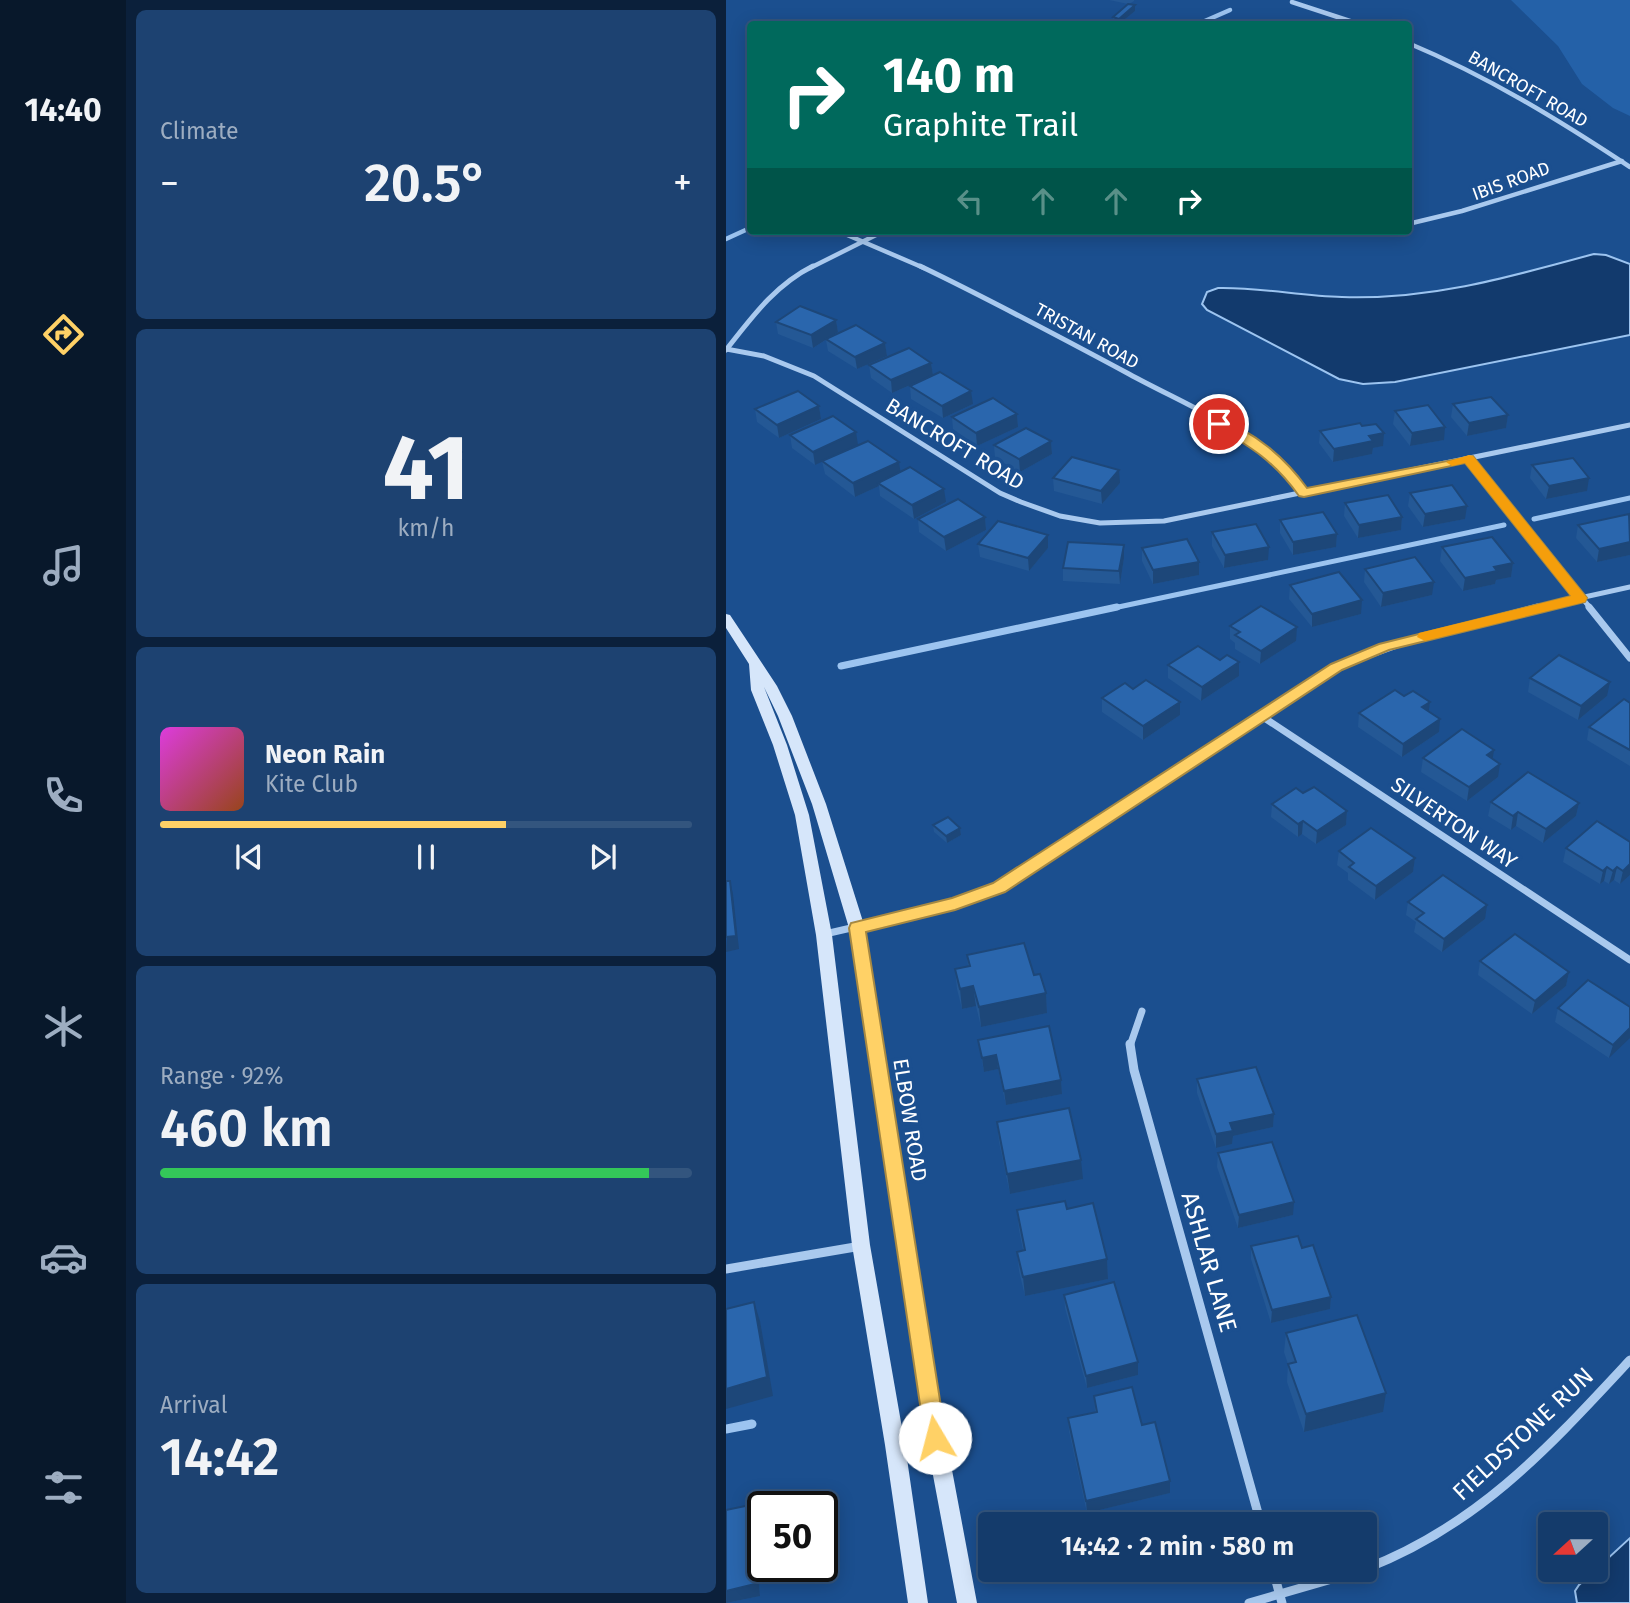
<!DOCTYPE html>
<meta charset="utf-8">
<style>
:root{--surface:#143b6b;--page:#1d4271;--text:#f1f3f6;--muted:#9dadc1;--line:#33557e;--accent:#ffd166}
body{margin:0;font-family:"Fira Sans",sans-serif;background:var(--page);color:var(--text);height:100vh;display:flex;flex-direction:column;font-size:26px;white-space:nowrap}
*{box-sizing:border-box;margin:0}
p{font-size:23px;color:var(--muted)}
.icon{flex:none;width:38px;height:38px;fill:none;stroke:currentColor;stroke-width:2;stroke-linecap:round;stroke-linejoin:round}
.map{position:relative;flex:1;overflow:hidden}
.sheet{display:flex;flex-direction:column;gap:10px;padding:10px;background:#0b203b;width:600px}
.sheet>*{flex:none}
.hud{position:absolute;left:21px;top:21px;width:665px;height:214px;border-radius:7px;box-shadow:0 4px 18px #0003,0 0 0 2px var(--line);background:#00695c;color:#fff;overflow:hidden}
.needle{width:46px;rotate:249deg}
.fabs{position:absolute;left:812px;top:1512px;display:grid;gap:14px}
.fabs a{display:grid;place-items:center;width:70px;height:70px;border-radius:7px;background:var(--surface);box-shadow:0 4px 18px #0003,0 0 0 2px var(--line);font-size:35px}
.speed{position:absolute;left:21px;top:1491px;display:flex;gap:14px;font-size:35px;font-weight:700;text-align:center}
.speed>*{display:grid;place-content:center;width:91px;height:91px;border-radius:50%;background:var(--surface);box-shadow:0 4px 18px #0003,0 0 0 2px var(--line);line-height:1}
.speed .limit{border:4px solid #111;border-radius:10px;background:#fff;color:#111}
.pin{position:absolute;display:grid;place-items:center;width:60px;height:60px;color:#fff;margin:-30px;border:4px solid #fff;border-radius:50%;box-shadow:0 2px 7px #0007}
.me{position:absolute;width:77px;margin:-38px;rotate:352deg;stroke-linejoin:round;filter:drop-shadow(0 0 5px #0008)}
.turn{display:flex;align-items:center;gap:24px;height:147px;padding:0 21px;font-size:32px}
.turn .icon{width:91px;height:91px;stroke-width:2.5}
.turn b{display:block;font-size:49px;line-height:60px}
.lanes{display:flex;align-items:center;height:66px;padding:0 21px;background:#0003;justify-content:center;gap:35px;direction:ltr}
.lanes .off{opacity:.35}
.big{font-size:52px;font-weight:600;line-height:1.1}
.sheet .widget{flex:1;display:flex;flex-direction:column;justify-content:center;gap:10px;min-width:0;padding:0 24px;border-radius:10px;background:var(--page)}
.sheet .dial{align-items:center;gap:0}
.dial b{font-size:91px;line-height:1}
.song{display:flex;align-items:center;gap:21px}
.cover{width:84px;height:84px;border-radius:10px;background:linear-gradient(135deg,hsl(300 70% 55%),hsl(20 70% 35%))}
.played{height:7px;border-radius:4px;background:linear-gradient(90deg,var(--accent) 65%,var(--line) 65%)}
.keys{display:flex;justify-content:space-around;direction:ltr}
.heat{display:flex;justify-content:space-between;align-items:center;font-size:38px;direction:ltr}
.charge{height:10px;border-radius:5px;background:linear-gradient(90deg,#34c759 92%,var(--line) 0)}
.trip{position:absolute;left:252px;top:1512px;width:399px;height:70px;border-radius:7px;background:var(--surface);box-shadow:0 4px 18px #0003,0 0 0 2px var(--line);font-weight:600;line-height:70px;text-align:center}
main{display:flex;flex:1;min-height:0}
.menu{display:flex;flex-direction:column;width:126px;justify-content:space-around;align-items:center;background:#08182b;color:var(--muted)}
.menu .icon{width:49px;height:49px}
.menu .current{color:var(--accent)}
.menu b{font-size:32px;color:var(--text)}
.map>svg:first-child{display:block}
</style>
<main>
<nav class="menu">
<b>14:40</b>
<svg class="icon current" aria-label="directions" viewBox="0 0 24 24"><path d="M12 3l9 9-9 9-9-9zM9 14v-3h6M13 9l2 2-2 2"/></svg>
<svg class="icon" aria-label="music" viewBox="0 0 24 24"><path d="M9 18V5l10-2v13"/><circle cx="6" cy="18" r="3"/><circle cx="16" cy="16" r="3"/></svg>
<svg class="icon" aria-label="phone" viewBox="0 0 24 24"><path d="M5 4h4l2 5-3 2q2 4 5 5l2-3 5 2v4C11 20 4 13 5 4z"/></svg>
<svg class="icon" aria-label="climate" viewBox="0 0 24 24"><path d="M12 3v18M4 7l16 10M4 17L20 7"/></svg>
<svg class="icon" aria-label="car" viewBox="0 0 24 24"><path d="M5 17H2v-5l4-1 3-4h7l3 4 3 1v5h-3M9 17h6M6 11h13"/><circle cx="7" cy="17" r="2"/><circle cx="17" cy="17" r="2"/></svg>
<svg class="icon" aria-label="filters" viewBox="0 0 24 24"><path d="M4 7h16M4 17h16"/><circle cx="9" cy="7" r="2"/><circle cx="15" cy="17" r="2"/></svg>
</nav>
<section class="sheet">
<div class="widget"><p>Climate</p>
<div class="heat"><a>−</a><b class="big">20.5°</b><a>+</a></div>
</div>
<div class="widget dial"><b>41</b><p>km/h</p></div>
<div class="widget">
<div class="song"><i class="cover"></i><div><b>Neon Rain</b><p>Kite Club</p></div></div>
<div class="played"></div>
<div class="keys"><svg class="icon" aria-label="previous" viewBox="0 0 24 24"><path d="M18 5L8 12l10 7zM5 5v14"/></svg><svg class="icon" aria-label="pause" viewBox="0 0 24 24"><path d="M8 5v14M16 5v14"/></svg><svg class="icon" aria-label="next" viewBox="0 0 24 24"><path d="M6 5l10 7-10 7zM19 5v14"/></svg></div>
</div>
<div class="widget"><p>Range · 92%</p><b class="big">460 km</b><div class="charge"></div></div>
<div class="widget"><p>Arrival</p><b class="big">14:42</b></div>
</section>
<div class="map">
<svg width="904" height="1603" viewBox="0 0 904 1603">
<rect width="100%" height="100%" fill="#1b4f8f"/>
<path fill="#2461a8" d="M785,0H904V116L887,108L856,84L832,46Z"/>
<g fill="#123a6d" stroke="#9cc4f0" stroke-width="2">
<path d="M868,254L880,255L904,264V335L669,382L637,384L613,379L481,310L476,304L481,292L492,288C534,287 574,296 616,297C704,300 784,277 868,254Z"/>
<path d="M904,1538V1603H851L849,1591L853,1585Z"/>
</g>
<g fill="none" stroke-linecap="round" stroke-linejoin="round">
<g stroke="#9cc4f0" stroke-width="4.5">
<path d="M472,24L504,10"/>
<path d="M0,239L24,228"/>
</g>
<g stroke="#9cc4f0" stroke-width="5">
<path d="M808,519L904,498"/>
<path d="M383,609L778,525"/>
</g>
<path stroke="#9cc4f0" stroke-width="7" d="M115,666L391,607"/>
<path stroke="#9cc4f0" stroke-width="9" d="M0,1429L26,1424"/>
<g stroke="#a9c9ee" stroke-width="4.5">
<path d="M566,2L633,24"/>
<path d="M682,43C761,76 833,120 904,167"/>
<path d="M682,224L736,211L896,161"/>
<path d="M112,231L198,268"/>
<path d="M84,268L158,231"/>
</g>
<g stroke="#a9c9ee" stroke-width="5">
<path d="M194,266C265,300 334,337 403,374C465,408 536,433 578,493"/>
<path d="M0,349L38,356L88,376L274,493L295,502L334,516L374,523L438,521L904,425"/>
<path d="M0,350C26,317 49,285 87,266"/>
<path d="M743,458L865,609"/>
<path d="M804,609L904,587"/>
</g>
<g stroke="#a9c9ee" stroke-width="7">
<path d="M863,607L904,658"/>
<path d="M534,715L904,960"/>
<path d="M99,934L229,904L273,887L610,667L682,641L812,607"/>
<path d="M404,1046L416,1011"/>
</g>
<g stroke="#a9c9ee" stroke-width="9">
<path d="M404,1044L408,1070L535,1524"/>
<path d="M0,1269L135,1246"/>
<path d="M639,1569C753,1525 823,1447 904,1360"/>
<path d="M547,1570L556,1603"/>
<path d="M523,1603L637,1570"/>
</g>
<path fill="#d6e6fa" fill-rule="evenodd" d="M0,614L4,615L51,686L66,716L100,804L139,928L220,1438L251,1603H231L200,1438L123,928L86,804L52,716L38,687L61,745L83,815L106,935L144,1245L179,1445L202,1603H182L159,1445L126,1245L90,935L69,815L47,745L25,690L23,664L0,628Z"/>
</g>
<g fill="#245895">
<path d="M383,0H408V1L403,4L409,5V11L393,24L387,23V17L402,4Z"/>
<path d="M110,320L112,332L107,335L159,343L161,356L131,369L102,351L100,340L87,348L52,334L50,322Z"/>
<path d="M205,363L207,375L247,404L217,418L185,399L184,386L206,376L166,393L145,378L143,365Z"/>
<path d="M727,404L782,415L780,428L741,436L725,417Z"/>
<path d="M93,406L95,419L53,438L31,422L29,409Z"/>
<path d="M669,411L718,440L684,446L667,424Z"/>
<path d="M291,414L292,427L251,446L227,429L226,417Z"/>
<path d="M636,426L657,446L647,448L646,454L607,462L593,443L594,431Z"/>
<path d="M64,435L132,445L220,502L188,519L154,496L153,486L129,497L99,474L96,461L89,465L66,448Z"/>
<path d="M325,441L326,454L294,472L269,458L268,445Z"/>
<path d="M806,465L861,491L820,499L804,478Z"/>
<path d="M327,478L394,483L376,504L328,491Z"/>
<path d="M684,493L739,519L697,527L682,506Z"/>
<path d="M619,503L676,517L675,530L632,538L618,516Z"/>
<path d="M904,515V555L871,562L850,538L852,525Z"/>
<path d="M259,517L260,530L220,551L193,532L192,519Z"/>
<path d="M554,520L611,534L610,547L567,555L554,533Z"/>
<path d="M486,532L542,560L498,568L486,546Z"/>
<path d="M322,535V548L303,571L254,557L252,544Z"/>
<path d="M716,547L787,563L785,577L770,580L769,584L737,591L714,561Z"/>
<path d="M416,548L473,562V575L427,584L416,561Z"/>
<path d="M398,558L394,584L337,581V568Z"/>
<path d="M639,569L706,595L655,607L638,582Z"/>
<path d="M564,585L635,614L586,627L563,599Z"/>
<path d="M504,626L570,641L534,664L509,649V643L504,639Z"/>
<path d="M494,660L513,662V676L475,701L442,678V665Z"/>
<path d="M804,678L881,696L852,720L802,692Z"/>
<path d="M407,689L454,715L417,740L376,712V698Z"/>
<path d="M678,696L704,702L702,711L713,732L676,757L632,727L633,713Z"/>
<path d="M904,703V766L861,740L863,727Z"/>
<path d="M697,758L767,759L772,777L741,801L695,772Z"/>
<path d="M577,793L621,811L620,825L590,844L576,834L572,837L545,817L546,804Z"/>
<path d="M765,802L853,803L850,816L817,843L790,826L785,830L762,816Z"/>
<path d="M207,825L234,828L235,835L221,843L208,832Z"/>
<path d="M904,842V875L894,884L888,880L883,884L878,881L874,884L837,862L840,848Z"/>
<path d="M613,851L689,858L687,872L649,900L622,880V873L611,865Z"/>
<path d="M682,902L759,919L716,952L688,932L690,922L680,915Z"/>
<path d="M241,955L308,975L320,993L321,1013L255,1027L250,1006L236,1009L231,989L229,969L242,966Z"/>
<path d="M754,961L843,972L840,986L806,1014L752,975Z"/>
<path d="M904,1007L883,1058L829,1022L832,1008Z"/>
<path d="M252,1040L335,1080L336,1094L280,1105L272,1069L258,1072Z"/>
<path d="M471,1079L548,1114L547,1127L507,1136L506,1144L490,1148L471,1093Z"/>
<path d="M271,1122L357,1179L284,1194L273,1142Z"/>
<path d="M492,1153L567,1215L512,1228L491,1167Z"/>
<path d="M341,1209L381,1259L382,1279L299,1296L293,1271L291,1252L297,1250L293,1230L291,1210Z"/>
<path d="M525,1246L576,1248L605,1297L604,1309L545,1323L525,1259Z"/>
<path d="M338,1295L412,1375L361,1388L339,1308Z"/>
<path d="M560,1333L657,1412L578,1432L561,1382L562,1364L558,1352Z"/>
<path d="M368,1396L444,1493L361,1513L343,1431L342,1418L369,1412Z"/>
<path d="M24,1505L29,1520H30L34,1532L36,1545L30,1546L34,1596L0,1603Z"/>
</g>
<g fill="#1d4779">
<path d="M409,5V11L393,24V19Z"/>
<path d="M110,320L112,332L87,348L85,335Z"/>
<path d="M159,343L161,356L131,369L129,357Z"/>
<path d="M205,363L207,375L166,393L165,380Z"/>
<path d="M245,391L247,404L217,418L216,406Z"/>
<path d="M93,406L95,419L53,438L51,425Z"/>
<path d="M291,414L292,427L251,446L250,433Z"/>
<path d="M782,415L780,428L741,436L743,423Z"/>
<path d="M719,427L718,440L684,446L686,433Z"/>
<path d="M130,432L132,445L89,465L87,452Z"/>
<path d="M658,433L657,446L647,448L646,454L607,462L608,449L643,436Z"/>
<path d="M325,441L326,454L294,472L293,459Z"/>
<path d="M173,462L175,475L152,483L153,486L129,497L127,483Z"/>
<path d="M393,470L394,483L376,504L375,491Z"/>
<path d="M863,478L861,491L820,499L823,486Z"/>
<path d="M218,489L220,502L188,519L186,505Z"/>
<path d="M741,506L739,519L697,527L699,514Z"/>
<path d="M259,517L260,530L220,551L218,537Z"/>
<path d="M676,517L675,530L632,538L633,525Z"/>
<path d="M611,534L610,547L567,555V542Z"/>
<path d="M322,535V548L303,571L302,558Z"/>
<path d="M904,542V555L871,562L873,549Z"/>
<path d="M398,545V558L394,584L393,571Z"/>
<path d="M543,547L542,560L498,568L499,555Z"/>
<path d="M473,562V575L427,584V570Z"/>
<path d="M787,563L785,577L770,580L769,584L737,591L739,578L768,567Z"/>
<path d="M708,582L706,595L655,607L657,593Z"/>
<path d="M636,600L635,614L586,627V614Z"/>
<path d="M571,627L570,641L534,664L535,651Z"/>
<path d="M513,662V676L475,701L476,687Z"/>
<path d="M884,682L881,696L852,720L855,706Z"/>
<path d="M454,702V715L417,740V726Z"/>
<path d="M704,702L702,716L696,707Z"/>
<path d="M714,719L713,732L676,757L677,744Z"/>
<path d="M768,750L766,763L761,755Z"/>
<path d="M774,764L772,777L741,801L743,787Z"/>
<path d="M853,803L850,816L817,843L820,829Z"/>
<path d="M621,811L620,825L590,844L591,831Z"/>
<path d="M792,812L790,826L785,830L787,816Z"/>
<path d="M577,821L576,834L572,837V824Z"/>
<path d="M234,828L235,835L221,843L220,836Z"/>
<path d="M689,858L687,872L649,900L650,886Z"/>
<path d="M904,864V875L894,884L897,871Z"/>
<path d="M881,867L878,881L874,884L877,871Z"/>
<path d="M891,867L888,880L883,884L887,871Z"/>
<path d="M4,881L7,894L13,949L0,952Z"/>
<path d="M761,905L759,919L716,952L718,939Z"/>
<path d="M843,972L840,986L806,1014L809,1001Z"/>
<path d="M247,986L250,1006L236,1009L234,989Z"/>
<path d="M320,993L321,1013L255,1027L253,1007Z"/>
<path d="M904,1028V1038L883,1058L887,1045Z"/>
<path d="M270,1055L272,1069L258,1072L256,1058Z"/>
<path d="M335,1080L336,1094L280,1105L278,1091Z"/>
<path d="M548,1114L547,1127L507,1136L506,1144L490,1148V1134L504,1123Z"/>
<path d="M355,1160L357,1179L284,1194L281,1174Z"/>
<path d="M568,1202L567,1215L512,1228L513,1215Z"/>
<path d="M381,1259L382,1279L299,1296L297,1277Z"/>
<path d="M605,1297L604,1309L545,1323L546,1310Z"/>
<path d="M28,1302L34,1321L47,1396L0,1409V1389Z"/>
<path d="M412,1362V1375L361,1388L360,1376Z"/>
<path d="M660,1393L657,1412L578,1432L580,1414Z"/>
<path d="M444,1481V1493L361,1513L360,1501Z"/>
<path d="M24,1505L29,1517L30,1533L25,1521Z"/>
<path d="M30,1520L34,1532L36,1545L31,1533Z"/>
<path d="M26,1534L30,1546L34,1596L0,1603V1591Z"/>
</g>
<g fill="#2a66ad" stroke="#1d4779" stroke-width="2">
<path d="M402,4L409,5L393,19L387,17Z"/>
<path d="M74,306L110,320L85,335L50,322Z"/>
<path d="M130,325L159,343L129,357L100,339Z"/>
<path d="M183,348L205,363L165,380L143,365Z"/>
<path d="M214,372L245,391L216,406L184,386Z"/>
<path d="M72,391L93,406L51,425L29,409Z"/>
<path d="M765,397L782,415L743,423L727,404Z"/>
<path d="M267,398L291,414L250,433L226,417Z"/>
<path d="M702,405L719,427L686,433L669,411Z"/>
<path d="M107,416L130,432L87,452L64,435Z"/>
<path d="M634,423L636,426L650,424L658,433L643,436L647,441L608,449L594,431Z"/>
<path d="M300,428L325,441L293,459L268,445Z"/>
<path d="M142,441L173,462L127,483L96,461Z"/>
<path d="M346,457L393,470L375,491L327,478Z"/>
<path d="M847,458L863,478L823,486L806,465Z"/>
<path d="M184,467L218,489L186,505L152,483Z"/>
<path d="M726,485L741,506L699,514L684,493Z"/>
<path d="M662,495L676,517L633,525L619,503Z"/>
<path d="M232,499L259,517L218,537L192,519Z"/>
<path d="M597,512L611,534L567,542L554,520Z"/>
<path d="M903,514L904,542L873,549L852,525Z"/>
<path d="M272,521L322,535L302,558L252,544Z"/>
<path d="M530,524L543,547L499,555L486,532Z"/>
<path d="M766,537L787,563L768,567L771,571L739,578L716,547Z"/>
<path d="M461,539L473,562L427,570L416,548Z"/>
<path d="M342,542L398,545L393,571L337,568Z"/>
<path d="M689,557L708,582L657,593L639,569Z"/>
<path d="M613,572L636,600L586,614L564,585Z"/>
<path d="M535,606L571,627L535,651L509,635L514,632L504,626Z"/>
<path d="M472,646L494,660L501,655L513,662L476,687L442,665Z"/>
<path d="M833,655L884,682L855,706L804,678Z"/>
<path d="M420,680L454,702L417,726L376,698L399,683L407,689Z"/>
<path d="M669,690L678,696L687,691L704,702L696,707L714,719L677,744L633,713Z"/>
<path d="M898,699L904,703V750L863,727Z"/>
<path d="M736,729L768,750L761,755L774,764L743,787L697,758Z"/>
<path d="M802,772L853,803L820,829L792,812L787,816L765,802Z"/>
<path d="M588,787L621,811L591,831L577,821L572,824L546,804L570,788L577,793Z"/>
<path d="M222,817L234,828L220,836L207,825Z"/>
<path d="M871,821L904,842V864L897,871L891,867L887,871L881,867L877,871L840,848Z"/>
<path d="M645,828L689,858L650,886L623,867L628,863L613,851Z"/>
<path d="M717,875L761,905L718,939L690,919L698,913L682,902Z"/>
<path d="M0,881H4L10,936L0,937Z"/>
<path d="M789,934L843,972L809,1001L754,961Z"/>
<path d="M298,943L308,975L314,974L320,993L253,1007L247,986L234,989L229,969L244,966L241,955Z"/>
<path d="M862,980L904,1007V1028L887,1045L832,1008Z"/>
<path d="M323,1026L335,1080L278,1091L270,1055L256,1058L252,1040Z"/>
<path d="M530,1067L548,1114L504,1123L507,1131L490,1134L471,1079Z"/>
<path d="M343,1108L355,1160L281,1174L271,1122Z"/>
<path d="M546,1142L568,1202L513,1215L492,1153Z"/>
<path d="M339,1201L341,1209L367,1203L381,1259L297,1277L291,1252L299,1250L291,1210Z"/>
<path d="M572,1236L576,1248L587,1245L605,1297L546,1310L525,1246Z"/>
<path d="M388,1282L412,1362L360,1376L338,1295Z"/>
<path d="M28,1302L41,1377L0,1389V1309Z"/>
<path d="M631,1315L660,1393L580,1414L562,1364L570,1362L560,1333Z"/>
<path d="M406,1387L416,1425L429,1422L444,1481L360,1501L342,1418L371,1412L368,1396Z"/>
<path d="M24,1505L25,1521L30,1520L31,1533L26,1534L29,1584L0,1591V1510Z"/>
</g>
<path fill="#ffd166" stroke="#a68842" stroke-width="2" d="M493,420C529,431 560,459 581,488L747,456L861,598L859,602L663,650L616,670L279,892L229,910L140,932L220,1438L217,1445L209,1448L202,1445L199,1438L123,928L125,923L226,898L267,883L605,664L653,644L845,596L739,463L578,497L573,496C548,461 525,447 489,426L487,424Z"/>
<path fill="#f59e0b" d="M743,455L747,456L861,598L859,602L699,641L691,637L693,633L845,596L739,463L726,466L720,462Z"/>
<g text-anchor="middle" stroke-width="7" stroke-linejoin="round" paint-order="stroke">
<g font-size="18" fill="#fff" stroke="#1b4f8f">
<text transform="translate(802 89) rotate(30)" y="6">BANCROFT ROAD</text>
<text transform="translate(785 181) rotate(-20)" y="6">IBIS ROAD</text>
<text transform="translate(361 336) rotate(29)" y="6">TRISTAN ROAD</text>
</g>
<g font-size="21" fill="#fff" stroke="#1b4f8f">
<text transform="translate(229 444) rotate(31)" y="7">BANCROFT ROAD</text>
<text transform="translate(728 823) rotate(34)" y="7">SILVERTON WAY</text>
<text transform="translate(184 1120) rotate(81)" y="7">ELBOW ROAD</text>
</g>
<g font-size="24" fill="#fff" stroke="#1b4f8f">
<text transform="translate(483 1262) rotate(74)" y="8">ASHLAR LANE</text>
<text transform="translate(797 1434) rotate(-43)" y="8">FIELDSTONE RUN</text>
</g>
</g>
</svg>
<div class="fabs">
<a><svg class="needle" viewBox="-14 -14 28 28"><path d="M0-13l5 13h-10z" fill="#e53935"/><path d="M0 13l5-13h-10z" fill="#9dadc1"/></svg></a>
</div>
<div class="speed"><div class="limit">50</div></div>
<div class="pin" style="left:493px;top:424px;background:#d93025"><svg class="icon" aria-label="arrive" viewBox="0 0 24 24"><path d="M6 21V4h12l-3 4 3 4H6"/></svg></div>
<svg class="me" style="left:209px;top:1438px" viewBox="-20 -20 40 40"><circle r="19" fill="#fff"/><path d="M0-13L10 11 0 6-10 11z" fill="#ffd166"/></svg>
<div class="trip">14:42 · 2 min · 580 m</div>
<div class="hud">
<div class="turn"><svg class="icon" aria-label="right" viewBox="0 0 24 24"><path d="M7 20v-9h11M14 6l5 5-5 5"/></svg><div><b>140 m</b>Graphite Trail</div></div>
<div class="lanes"><svg class="icon off" aria-label="left" viewBox="0 0 24 24"><path d="M17 20v-9H6M10 6l-5 5 5 5"/></svg><svg class="icon off" aria-label="ahead" viewBox="0 0 24 24"><path d="M12 20V5M6 11l6-6 6 6"/></svg><svg class="icon off" aria-label="ahead" viewBox="0 0 24 24"><path d="M12 20V5M6 11l6-6 6 6"/></svg><svg class="icon" aria-label="right" viewBox="0 0 24 24"><path d="M7 20v-9h11M14 6l5 5-5 5"/></svg></div>
</div>
</div>
</main>
